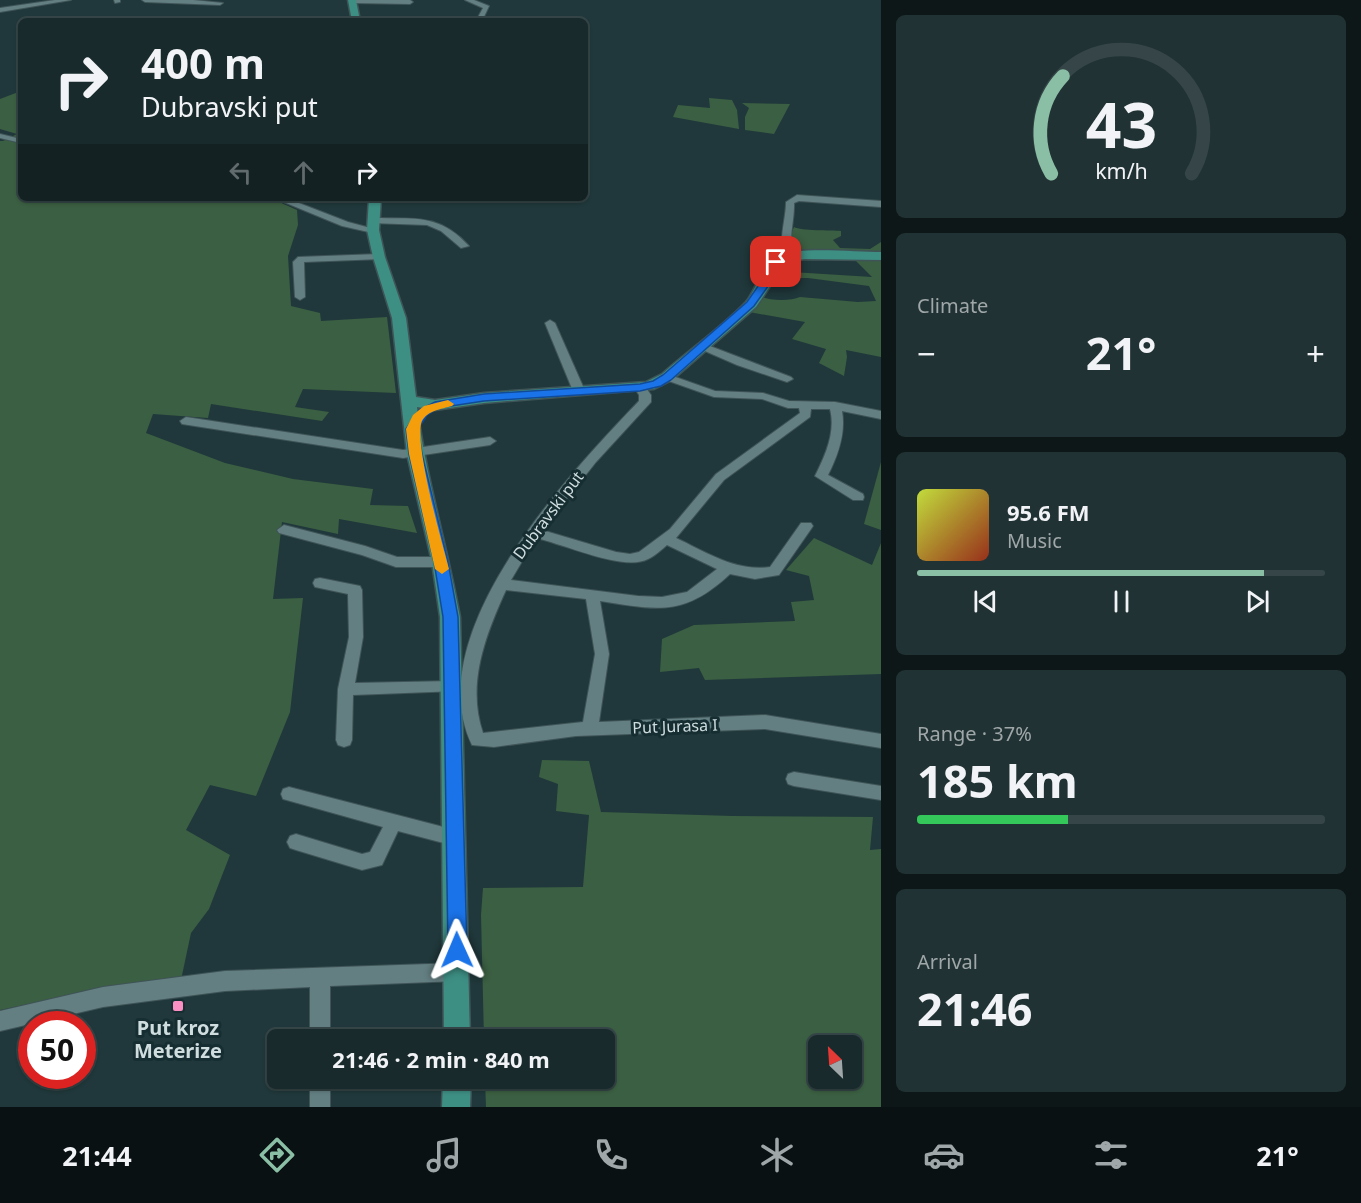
<!DOCTYPE html>
<meta charset="utf-8">
<style>
:root{--surface:#182a2c;--page:#213234;--text:#f1f3f6;--muted:#9fa7a9;--line:#364648;--accent:#8abfa5}
body{margin:0;font-family:"Noto Sans",sans-serif;background:var(--page);color:var(--text);height:100vh;display:flex;flex-direction:column;font-size:22px;white-space:nowrap}
*{box-sizing:border-box;margin:0}
p{font-size:20px;color:var(--muted)}
.icon{flex:none;width:33px;height:33px;fill:none;stroke:currentColor;stroke-width:2;stroke-linecap:round;stroke-linejoin:round}
.map{position:relative;flex:1;overflow:hidden}
.panel{display:flex;flex-direction:column;gap:15px;padding:15px;background:#0d1718;width:480px}
.panel>*{flex:none}
.guide{position:absolute;left:18px;top:18px;width:570px;height:183px;border-radius:9px;box-shadow:0 2px 4px #0004,0 0 0 2px var(--line);background:#182a2c;color:var(--text);overflow:hidden}
.needle{width:39px;rotate:335deg}
.tools{position:absolute;left:808px;top:1035px;display:grid;gap:12px}
.tools a{display:grid;place-items:center;width:54px;height:54px;border-radius:9px;background:var(--surface);box-shadow:0 2px 4px #0004,0 0 0 2px var(--line);font-size:30px}
.speed{position:absolute;left:18px;top:1011px;display:flex;gap:12px;font-size:30px;font-weight:700;text-align:center}
.speed>*{display:grid;place-content:center;width:78px;height:78px;border-radius:50%;background:var(--surface);box-shadow:0 2px 4px #0004,0 0 0 2px var(--line);line-height:1}
.speed .limit{border:9px solid #d22;background:#fff;color:#111}
.pin{position:absolute;display:grid;place-items:center;width:51px;height:51px;color:#fff;margin:-26px;border-radius:12px;box-shadow:0 3px 9px #0006}
.me{position:absolute;width:66px;margin:-33px;rotate:359deg;stroke-linejoin:round;filter:drop-shadow(0 0 4px #0008)}
.turn{display:flex;align-items:center;gap:21px;height:126px;padding:0 24px;font-size:27px}
.turn .icon{width:78px;height:78px;stroke-width:2.5}
.turn b{display:block;font-size:42px;line-height:51px}
.lanes{display:flex;align-items:center;height:57px;padding:0 24px;background:#0003;justify-content:center;gap:30px;direction:ltr}
.lanes .off{opacity:.35}
.big{font-size:45px;font-weight:700;line-height:1.1}
.panel .tile{flex:1;display:flex;flex-direction:column;justify-content:center;gap:9px;min-width:0;padding:0 21px;border-radius:9px;background:var(--page)}
.panel .dial{align-items:center;gap:0}
.dial svg{height:156px;overflow:visible;fill:none;stroke:var(--line);stroke-width:7;stroke-linecap:round;text-anchor:middle}
.dial text{fill:var(--text);stroke:none}
.song{display:flex;align-items:center;gap:18px}
.cover{width:72px;height:72px;border-radius:9px;background:linear-gradient(135deg,hsl(70 70% 55%),hsl(10 70% 35%))}
.played{height:6px;border-radius:3px;background:linear-gradient(90deg,var(--accent) 85%,var(--line) 85%)}
.keys{display:flex;justify-content:space-around;direction:ltr}
.heat{display:flex;justify-content:space-between;align-items:center;font-size:33px;direction:ltr}
.charge{height:9px;border-radius:4px;background:linear-gradient(90deg,#34c759 37%,var(--line) 0)}
.trip{position:absolute;left:267px;top:1029px;width:348px;height:60px;border-radius:9px;background:var(--surface);box-shadow:0 2px 4px #0004,0 0 0 2px var(--line);font-weight:700;line-height:60px;text-align:center}
.dock{display:flex;height:96px;justify-content:space-around;align-items:center;background:#0a1112;color:var(--muted)}
.dock .icon{width:42px;height:42px}
.dock .on{color:var(--accent)}
.dock b{font-size:27px;color:var(--text)}
main{display:flex;flex:1;min-height:0}
.map>svg:first-child{display:block}
</style>
<main>
<div class="map">
<svg width="881" height="1107" viewBox="0 0 881 1107">
<rect width="100%" height="100%" fill="#20383b"/>
<g fill="#3b5f42" fill-rule="evenodd">
<path d="M21,91V198H270L297,210L298,225L288,256L291,306L320,313L321,321L387,317L396,393L303,389L295,407L329,412L322,421L211,404L208,418L153,414L146,433L225,463L293,479L373,489L370,505L408,506L417,533L339,519L338,534L282,522L273,599L303,598L290,712L256,796L210,785L186,830L230,855L209,909L191,933L181,980L102,989L0,1010V141H3L17,134L0,129V99Z"/>
<path d="M709,98L732,100L737,110L739,129L673,117L678,105L710,108Z"/>
<path d="M742,103L790,104L774,134L745,130V117L749,108Z"/>
<path d="M794,227C801,231 831,230 841,231V236L833,240L840,248L870,249L881,242V252L797,250L791,248L789,239Z"/>
<path d="M856,261H881V357L846,350L847,357L844,376L819,363L826,349L792,339L805,322L749,312L762,297C772,301 791,301 800,297L858,302L876,301L869,286L808,278H772L775,271L872,277Z"/>
<path d="M881,462V530L864,524Z"/>
<path d="M814,538L872,565L881,543V674L705,680L699,668L660,672L662,639L694,625L795,621L791,602L814,600L809,576L786,570Z"/>
<path d="M542,760L589,761L601,812L732,816L873,817L870,850L881,849V1107H486L485,1079L604,1078V1040L484,1039L481,915L483,888L583,887L589,815L556,811L558,784L539,777ZM819,1046H852V1078H819Z"/>
</g>
<g fill="none" stroke-linecap="round" stroke-linejoin="round">
<defs>
<g id="minor">
<path d="M55,0H71L0,12V8Z"/>
<path d="M114,0H120V2L115,3Z"/>
<path d="M142,0H193L223,3L220,5L145,2Z"/>
<path d="M350,0H410L413,2L410,4L352,3Z"/>
<path d="M465,0H474L489,6L482,21H476L483,8Z"/>
<path d="M0,134L21,139V143L0,138Z"/>
<path d="M797,195L881,201V207L799,201L794,203C795,220 787,240 794,256L789,259L784,256C778,241 786,219 786,202Z"/>
<path d="M274,198H286L348,222L378,230L373,233L342,226Z"/>
<path d="M374,218C414,219 439,213 469,246L461,248L441,231L427,225L371,223V219Z"/>
<path d="M379,254L384,257L382,259L304,262L305,297L300,300L295,297L293,262L298,257Z"/>
<path d="M550,320L555,323L585,391L583,393H575L573,391L545,323Z"/>
<path d="M702,343L791,377L793,379L787,382L737,365L698,348V344Z"/>
<path d="M667,374L715,391L763,393L789,401L835,402L881,411V419L842,411C846,433 838,455 828,475L863,494L864,497L863,500H853L815,476C825,456 836,432 830,409H811L810,417L724,480L676,538C706,552 736,572 770,567L801,523H811L813,526L811,529L779,575L755,579L730,574C684,617 658,610 600,601L609,654L599,722L765,715L881,734V748L765,729L576,736L494,747L472,745C418,634 569,474 639,401V395L634,387L636,385H644L651,395V402L596,462L542,530L616,552L630,554L639,552L670,529L716,474L800,413L799,408H788L762,399L714,397L663,379L661,377ZM536,538C564,544 624,572 648,559C655,556 661,550 667,545L717,569L687,592L662,597L638,596L511,580ZM506,590L586,599L595,654L583,722L483,733C466,684 486,634 506,590Z"/>
<path d="M186,417L403,450L490,437L496,441L490,445L403,458L182,424L180,421Z"/>
<path d="M284,525L365,546L397,557H441L448,562L441,567H396L362,555L279,533L277,530Z"/>
<path d="M320,578L360,586L362,590L363,637L355,683L452,681L457,683L460,687L457,691L353,695L352,740L350,745L344,747L338,745L336,740L338,689L349,637L348,594L315,587L313,583L315,579Z"/>
<path d="M794,772L881,786V800L794,786L788,784L786,779L788,774Z"/>
<path d="M289,787L455,830L461,832L464,838L461,844L455,846L398,831L382,865L362,870L296,850L290,848L287,842L290,836L296,834L362,854L370,852L383,827L283,799L281,794L283,789Z"/>
<path d="M458,963L465,965L467,972L465,979L458,981L330,986V1040H310V987L225,991L103,1007L0,1031V1011L103,987L225,971Z"/>
<rect x="310" y="1078" width="20" height="29"/>
</g>
<g id="major">
<path d="M348,0H356L360,21H352Z"/>
<path d="M369,198H381L379,230L385,257L406,318L416,397L435,400L484,393L646,382L662,374C689,350 721,328 746,302C757,289 762,263 775,256C797,246 855,252 881,252V260L805,259L784,262L778,267L773,282L756,307L672,380L654,389L484,403L435,410L417,407C426,478 447,546 460,617L470,1040H444L440,617L432,562L407,454L392,318L373,257L367,230Z"/>
<path d="M443,1078H471L470,1107H442Z"/>
</g>
</defs>
<use href="#minor" stroke="#3f5457" stroke-width="2"/>
<use href="#major" stroke="#3f5457" stroke-width="3"/>
<use href="#minor" fill="#647f82" fill-rule="evenodd"/>
<use href="#major" fill="#3d8e83" fill-rule="evenodd"/>
</g>
<path fill="#1a73e8" stroke="#114b97" stroke-width="1.5" d="M776,259L781,262L774,270L771,282L754,306L671,380L661,386L640,391L484,401L438,408L427,415L418,429L422,454L448,562L458,617L467,950L464,956L457,959L451,956L448,950L443,617L434,562L409,454L406,429L419,410L435,402L484,394L640,384L653,381L663,375L747,302L761,282L764,270Z"/>
<path fill="#f59e0b" d="M448,400L454,404L452,406C442,409 430,410 423,419C411,435 443,545 449,569L442,574L435,569L409,454L406,429L413,415L424,406Z"/>
<rect fill="#fb8fc4" stroke="#162e31" stroke-width="2" x="172" y="1000" width="12" height="12" rx="3"/>
<g text-anchor="middle" stroke-width="6" stroke-linejoin="round" paint-order="stroke">
<g font-size="16" fill="#cfdddf" stroke="#162e31">
<text transform="translate(548 515) rotate(-53)" y="6">Dubravski put</text>
<text transform="translate(675 726) rotate(-2)" y="6">Put Jurasa I</text>
</g>
<g font-size="20" font-weight="bold" fill="#cfdddf" stroke="#162e31">
<text x="178" y="1035">Put kroz<tspan x="178" dy="23">Meterize</tspan></text>
</g>
</g>
</svg>
<div class="tools">
<a><svg class="needle" viewBox="-14 -14 28 28"><path d="M0-13l5 13h-10z" fill="#e53935"/><path d="M0 13l5-13h-10z" fill="#9fa7a9"/></svg></a>
</div>
<div class="speed"><div class="limit">50</div></div>
<div class="pin" style="left:776px;top:262px;background:#d93025"><svg class="icon" aria-label="arrive" viewBox="0 0 24 24"><path d="M6 21V4h12l-3 4 3 4H6"/></svg></div>
<svg class="me" style="left:457px;top:950px" viewBox="-20 -20 40 40"><path d="M0-17L14 15 0 8-14 15z" fill="#1a73e8" stroke="#fff" stroke-width="4"/></svg>
<div class="trip">21:46 · 2 min · 840 m</div>
<div class="guide">
<div class="turn"><svg class="icon" aria-label="right" viewBox="0 0 24 24"><path d="M7 20v-9h11M14 6l5 5-5 5"/></svg><div><b>400 m</b>Dubravski put</div></div>
<div class="lanes"><svg class="icon off" aria-label="left" viewBox="0 0 24 24"><path d="M17 20v-9H6M10 6l-5 5 5 5"/></svg><svg class="icon off" aria-label="ahead" viewBox="0 0 24 24"><path d="M12 20V5M6 11l6-6 6 6"/></svg><svg class="icon" aria-label="right" viewBox="0 0 24 24"><path d="M7 20v-9h11M14 6l5 5-5 5"/></svg></div>
</div>
</div>
<section class="panel">
<div class="tile dial"><svg viewBox="0 0 100 80">
<path d="M14 69A42 42 0 1 1 86 69"/>
<path d="M14 69A42 42 0 0 1 20 19" stroke="#8abfa5"/>
<text x="50" y="56" font-size="32" font-weight="700">43</text>
<text x="50" y="72" font-size="11">km/h</text>
</svg></div>
<div class="tile"><p>Climate</p>
<div class="heat"><a>−</a><b class="big">21°</b><a>+</a></div>
</div>
<div class="tile">
<div class="song"><i class="cover"></i><div><b>95.6 FM</b><p>Music</p></div></div>
<div class="played"></div>
<div class="keys"><svg class="icon" aria-label="previous" viewBox="0 0 24 24"><path d="M18 5L8 12l10 7zM5 5v14"/></svg><svg class="icon" aria-label="pause" viewBox="0 0 24 24"><path d="M8 5v14M16 5v14"/></svg><svg class="icon" aria-label="next" viewBox="0 0 24 24"><path d="M6 5l10 7-10 7zM19 5v14"/></svg></div>
</div>
<div class="tile"><p>Range · 37%</p><b class="big">185 km</b><div class="charge"></div></div>
<div class="tile"><p>Arrival</p><b class="big">21:46</b></div>
</section>
</main>
<nav class="dock">
<b>21:44</b>
<svg class="icon on" aria-label="directions" viewBox="0 0 24 24"><path d="M12 3l9 9-9 9-9-9zM9 14v-3h6M13 9l2 2-2 2"/></svg>
<svg class="icon" aria-label="music" viewBox="0 0 24 24"><path d="M9 18V5l10-2v13"/><circle cx="6" cy="18" r="3"/><circle cx="16" cy="16" r="3"/></svg>
<svg class="icon" aria-label="phone" viewBox="0 0 24 24"><path d="M5 4h4l2 5-3 2q2 4 5 5l2-3 5 2v4C11 20 4 13 5 4z"/></svg>
<svg class="icon" aria-label="climate" viewBox="0 0 24 24"><path d="M12 3v18M4 7l16 10M4 17L20 7"/></svg>
<svg class="icon" aria-label="car" viewBox="0 0 24 24"><path d="M5 17H2v-5l4-1 3-4h7l3 4 3 1v5h-3M9 17h6M6 11h13"/><circle cx="7" cy="17" r="2"/><circle cx="17" cy="17" r="2"/></svg>
<svg class="icon" aria-label="filters" viewBox="0 0 24 24"><path d="M4 7h16M4 17h16"/><circle cx="9" cy="7" r="2"/><circle cx="15" cy="17" r="2"/></svg>
<b>21°</b>
</nav>
